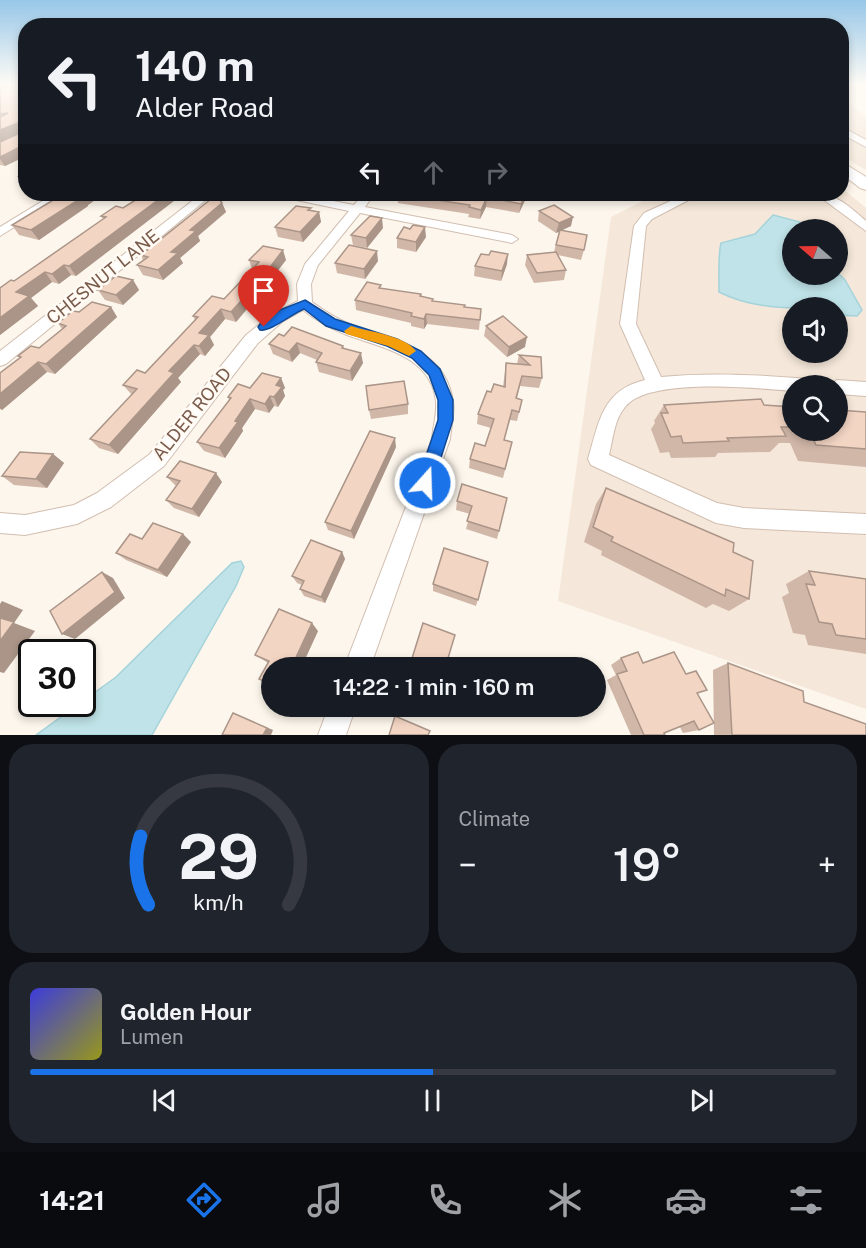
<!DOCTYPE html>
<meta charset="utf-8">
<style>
:root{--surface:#171b24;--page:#20242c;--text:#f1f3f6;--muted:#9ea1a6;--line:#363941;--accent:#1a73e8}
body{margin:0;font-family:"Public Sans",sans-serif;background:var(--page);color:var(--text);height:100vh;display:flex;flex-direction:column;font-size:22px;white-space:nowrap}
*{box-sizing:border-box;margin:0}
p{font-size:20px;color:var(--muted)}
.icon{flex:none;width:33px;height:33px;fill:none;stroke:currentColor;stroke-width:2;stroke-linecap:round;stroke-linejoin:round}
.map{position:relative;height:735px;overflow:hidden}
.details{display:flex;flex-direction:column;gap:9px;padding:9px;background:#0d0f14;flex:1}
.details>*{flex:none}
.hud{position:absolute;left:18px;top:18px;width:831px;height:183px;border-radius:24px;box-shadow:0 3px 9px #0003;background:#171b24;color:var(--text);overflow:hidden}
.needle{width:39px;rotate:290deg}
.controls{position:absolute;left:782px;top:219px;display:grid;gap:12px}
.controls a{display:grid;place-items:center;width:66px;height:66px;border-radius:50%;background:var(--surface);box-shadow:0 3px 9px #0003;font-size:30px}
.speed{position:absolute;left:18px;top:639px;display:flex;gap:12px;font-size:30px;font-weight:700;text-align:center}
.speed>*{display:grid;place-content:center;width:78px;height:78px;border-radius:50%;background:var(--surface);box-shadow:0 3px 9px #0003;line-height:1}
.speed .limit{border:3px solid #111;border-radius:9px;background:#fff;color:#111}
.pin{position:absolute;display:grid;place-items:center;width:51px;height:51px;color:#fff;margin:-62px -26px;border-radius:50% 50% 50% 0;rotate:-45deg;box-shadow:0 0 6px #0007}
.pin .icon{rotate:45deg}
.me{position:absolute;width:66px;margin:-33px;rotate:20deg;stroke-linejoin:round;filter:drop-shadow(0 0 4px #0008)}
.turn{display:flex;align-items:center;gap:21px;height:126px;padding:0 18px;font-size:27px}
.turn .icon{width:78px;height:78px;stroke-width:2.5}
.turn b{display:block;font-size:42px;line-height:51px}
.lanes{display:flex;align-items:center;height:57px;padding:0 18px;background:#0003;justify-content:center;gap:30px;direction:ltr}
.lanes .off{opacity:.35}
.big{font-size:45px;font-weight:600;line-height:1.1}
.details .widget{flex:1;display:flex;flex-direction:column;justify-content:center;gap:9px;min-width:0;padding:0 21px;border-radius:24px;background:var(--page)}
.details .dial{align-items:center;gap:0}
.dial svg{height:156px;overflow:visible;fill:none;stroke:var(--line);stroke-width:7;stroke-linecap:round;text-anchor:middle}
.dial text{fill:var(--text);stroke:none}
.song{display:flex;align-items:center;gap:18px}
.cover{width:72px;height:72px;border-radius:9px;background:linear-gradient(135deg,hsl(240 70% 55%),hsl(60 70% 35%))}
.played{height:6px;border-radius:3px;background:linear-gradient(90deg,var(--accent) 50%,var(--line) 50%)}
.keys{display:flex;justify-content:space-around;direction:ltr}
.heat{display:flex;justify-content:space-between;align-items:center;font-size:33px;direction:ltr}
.details .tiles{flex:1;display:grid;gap:9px;grid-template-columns:1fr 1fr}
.widget:last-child{grid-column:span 2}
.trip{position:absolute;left:261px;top:657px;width:345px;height:60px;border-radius:30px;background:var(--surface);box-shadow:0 3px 9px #0003;font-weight:600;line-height:60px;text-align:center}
.menu{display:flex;height:96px;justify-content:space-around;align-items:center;background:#090b0e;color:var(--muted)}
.menu .icon{width:42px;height:42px}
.menu .active{color:var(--accent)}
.menu b{font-size:27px;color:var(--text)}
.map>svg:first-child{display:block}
</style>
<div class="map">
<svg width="866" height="735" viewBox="0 0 866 735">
<rect width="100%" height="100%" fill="#fdf6ec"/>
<g fill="#f5e8da" fill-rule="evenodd">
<path d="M842,97L866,117V170L842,156Z"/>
<path d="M842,188L866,208V709L558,601L611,217L657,194H842ZM792,230H837V274H792ZM792,308H837V352H792ZM792,386H837V430H792Z"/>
</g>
<g fill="#bfe3e8" stroke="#a5d3da" stroke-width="1.5">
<path d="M773,215L800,222L801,229L792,230V274H837V272L845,280L862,310L857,316L837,315V308C798,308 756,311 719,292C719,280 718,254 721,243L755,234Z"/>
<path d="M241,561L244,567L236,586L152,735H36L116,677L232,563Z"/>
</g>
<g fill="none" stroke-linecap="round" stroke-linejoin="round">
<defs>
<g id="street">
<path d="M842,127L866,140V147L842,134Z"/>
<path d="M54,194H67L0,236V227Z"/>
<path d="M201,194H213L6,364L0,366V351Z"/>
<path d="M276,194H297L354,205L363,194H374L365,207L512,235L518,239L512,243L360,213L318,265L311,284L312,302C326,312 340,321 357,327C398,343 446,350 453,402C455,413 451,427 450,439L370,668H344L432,439C433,427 437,414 436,402C432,356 382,348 347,335C331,329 317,321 303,310L282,322L258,343L164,466L111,507L77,524L25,535L0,533V513L25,515L74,505L97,493L150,454L246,335L271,315L298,301L297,284L305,264L349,211L282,197Z"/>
<path d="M686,194H700L652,219L646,226L636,324L661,377C710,372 759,375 809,379L815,381L817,386H792V391C756,388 648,377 625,407C614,420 613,439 609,455L717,503L744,508L866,514V534L744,528L716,523L591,465L588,459C599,422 602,390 645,380L620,324L634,226L644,213Z"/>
<path d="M816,194C837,194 850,207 866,221V231Z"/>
<path d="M837,380L866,382V396L837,394V386H829Z"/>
<path d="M329,706H356L346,735H318Z"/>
</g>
<path id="secondary" d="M842,162L866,177V190L860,188L842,174Z"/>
</defs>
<use href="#street" stroke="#d1beb0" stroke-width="2"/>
<use href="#secondary" stroke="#d6c0b0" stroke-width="2"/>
<use href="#street" fill="#fff" fill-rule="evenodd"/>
<use href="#secondary" fill="#fff" fill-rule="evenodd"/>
</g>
<g fill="#d1b7a8">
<path d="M0,85H26V156L5,166L0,165V142L22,132L0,142Z"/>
<path d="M26,173V186L19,176Z"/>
<path d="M63,194H101L102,195L88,205V206L39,240L19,235L12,225Z"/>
<path d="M145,194H183L76,276L71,275L59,284L52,282L31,298L38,306L0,335V288L14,281L103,219L101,216L123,208Z"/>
<path d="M397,194H528L519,213L486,207L480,219L468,217L469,214L398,203Z"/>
<path d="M222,203L226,212L198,236L200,241L180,258L183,263L163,280L143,275L137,265L143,260L141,255Z"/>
<path d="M311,211L319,212L321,222L303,242L278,237L275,227Z"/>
<path d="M539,211L571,226L562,230L584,250L581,260L558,255L566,270L564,280L534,283L525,265L527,255L554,252L559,232L556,233L538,221Z"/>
<path d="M383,228L367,248L353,245L351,235Z"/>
<path d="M410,229L426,237L416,252L397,248V238Z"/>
<path d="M249,260H286L272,278L274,285L258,304L252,303L236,322L225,319L210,337L214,345L205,356L200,354L178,378L181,382L118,454L99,448L90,439L132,395L123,385L145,373L195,320L193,316L224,299L252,269Z"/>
<path d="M378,261L365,279L337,273L335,263Z"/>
<path d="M507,264L501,281L474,276L475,266Z"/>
<path d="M133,280L139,290L123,305L105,300L98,290Z"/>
<path d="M381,288L421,294L422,297L433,299V301L465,307L481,309L479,330L427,324L424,329L411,326V323L356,310L355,300Z"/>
<path d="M111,307L117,317L55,374L47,372L2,410L0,409V373L20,357L18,356L39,348L62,329L58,323L79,312Z"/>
<path d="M486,326L525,347L507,357L484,336Z"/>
<path d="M284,336L343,346L344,348L363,363L352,381L319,372L316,362L317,360L300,353L292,362L273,354L269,344Z"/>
<path d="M519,355L541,357L542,378L539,388L520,386L517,398L522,400L517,421L510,420L504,440L512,442L503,478L469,468L470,459L485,446L491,428L477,424L478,414L503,387L506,363L517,364Z"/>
<path d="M281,378L285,388L283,390L285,396L278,407L274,406L269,413L255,409L242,428L243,431L225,458L204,451L197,442L229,400L228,397Z"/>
<path d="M408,404V414L371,419L369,410Z"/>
<path d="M664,405H764L792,407V430H837L866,412V467L798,461L790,443H779L770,452L718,453L715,457L671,458L669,452L660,453L651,429L655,423L654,421Z"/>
<path d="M396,447L354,539L328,530L325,522Z"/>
<path d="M53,454L64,463L47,488L14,485L2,476Z"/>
<path d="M167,477L222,482L199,517L174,508L166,500L176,486Z"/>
<path d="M606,488L733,552L749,599L729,611L713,604L706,608L601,555L602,551L584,542L596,504Z"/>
<path d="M507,498L497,539L466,529L470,514L456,510L457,501Z"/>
<path d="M142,539L191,542L167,577L126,560L116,553Z"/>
<path d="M342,552L345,559L325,603L304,596L300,589L302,585L297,583L292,576Z"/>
<path d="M488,562L476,606L433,591V584Z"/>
<path d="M809,571L866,579V654L808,645L805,635L793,633L782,597L789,593L786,584Z"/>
<path d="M318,631L301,668H272V686L259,679L268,663L255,655Z"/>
<path d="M621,658L686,674L697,693L699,730L683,733L680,727L664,733L665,735H631L607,680L616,675L611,665Z"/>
<path d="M728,663L804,702L866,735H714L713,670Z"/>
</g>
<g fill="#aa9588">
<path d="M0,85H11L0,89Z"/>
<path d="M20,122L25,130L0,142V130Z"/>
<path d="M26,144V156L5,166L0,159V157Z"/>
<path d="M85,194H101L102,195L88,205V206L39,240L31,230Z"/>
<path d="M166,194H183L76,276L69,266Z"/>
<path d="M525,194H528L519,213L521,204Z"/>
<path d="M487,197L486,207L480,219L481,210Z"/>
<path d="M222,203L226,212L198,236L200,241L180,258L183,263L163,280L158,270L171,252L190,230Z"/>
<path d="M319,212L321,222L303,242L300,232Z"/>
<path d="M573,217L571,226L556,233L559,223Z"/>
<path d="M382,218L383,228L367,248L366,238Z"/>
<path d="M425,227L426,237L416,252V242Z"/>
<path d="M283,250L286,260L272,278L274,285L258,304L254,294L265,274Z"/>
<path d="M377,251L378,261L365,279L364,269Z"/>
<path d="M508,254L507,264L501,281L502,271Z"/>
<path d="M64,265L71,275L59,284L52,274Z"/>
<path d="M45,272L52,282L31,298L38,306L0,335V318L16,292Z"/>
<path d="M133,280L139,290L123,305L116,295Z"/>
<path d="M248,293L252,303L236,322L231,312Z"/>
<path d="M111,307L117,317L55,374L46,364Z"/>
<path d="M221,309L225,319L210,337L214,345L205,356L199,346V333Z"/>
<path d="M426,314L427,324L424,329V319Z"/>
<path d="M527,337L525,347L507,357L509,347Z"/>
<path d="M297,343L300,353L292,362L289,352Z"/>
<path d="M194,345L200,354L178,378L181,382L118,454L109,445L169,371Z"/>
<path d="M361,353L363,363L352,381L350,371Z"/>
<path d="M38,362L47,372L2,410L0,408V394Z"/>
<path d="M281,378L285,388L283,390L285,396L278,407L274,397L276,385Z"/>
<path d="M270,396L274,406L269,413L265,404Z"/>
<path d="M250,399L255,409L242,428L243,431L225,458L219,448L235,421Z"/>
<path d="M395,438L396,447L354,539L351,531Z"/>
<path d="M53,454L64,463L47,488L36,479Z"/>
<path d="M216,473L222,482L199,517L192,509Z"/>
<path d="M183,534L191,542L167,577L158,570Z"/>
<path d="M342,552L345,559L325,603L321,597Z"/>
<path d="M102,572L113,578L125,598L75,639L62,634Z"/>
<path d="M2,601L23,610L14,623L35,631L4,673L0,672V604Z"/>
<path d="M312,623L318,631L301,668H291Z"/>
<path d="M233,713L273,730L271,735H263Z"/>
</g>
<g fill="#f3d5c3" stroke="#aa9588" stroke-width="1.5">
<path d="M11,85H26V144L0,157V142L22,132L23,122H20L0,130V117L8,113L0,114V89Z"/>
<path d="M26,173V178L19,176Z"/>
<path d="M63,194H85L81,196L83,197L31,230L12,225Z"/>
<path d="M145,194H166L69,266L64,265L52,274L45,272L16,292L29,296L0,318V288L11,280L14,281L106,217L101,216L116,206L123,208Z"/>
<path d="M397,194H525L521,204L487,197L481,210L469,207L470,205Z"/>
<path d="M216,195L222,203L190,230L196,231L171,252L178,253L158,270L137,265L148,257L141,255Z"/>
<path d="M554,205L573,217L559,223L539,211Z"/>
<path d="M296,206L311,208L308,210L319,212L300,232L275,227Z"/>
<path d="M370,216L382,218L366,238L351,235Z"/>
<path d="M413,225L425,227L416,242L397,238L404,227L410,229Z"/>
<path d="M560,230L587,235L584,250L556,245Z"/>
<path d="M349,245L377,251L364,269L335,263Z"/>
<path d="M263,246L283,250L265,274L271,275L254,294L248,293L231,312L221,309L199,333L209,335L199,346L194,345L169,371L174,373L109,445L90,439L137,389L123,385L137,370L145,373L198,317L193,316L212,296L224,299L259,262L249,260Z"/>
<path d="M491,251L508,254L502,271L475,266L481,254L489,255Z"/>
<path d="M556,252L566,270L537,273L527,255Z"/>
<path d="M116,276L133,280L116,295L98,290Z"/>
<path d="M367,282L381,285L379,288L421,294L420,296L433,299L432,301L465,305L464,307L481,309L480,320L426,314L424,319L411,316L412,313L355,300Z"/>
<path d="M92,302L111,307L46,364L38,362L0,394V373L21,357L18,356L31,346L39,348L66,326L58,323L73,311L79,312Z"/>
<path d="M503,316L527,337L509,347L486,326Z"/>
<path d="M292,327L343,346L342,348L361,353L350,371L316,362L322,353L297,343L289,352L269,344L279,334L284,336Z"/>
<path d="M519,355L541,357L542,378L522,376L516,398L522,400L519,412L512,410L504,440L512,442L505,469L470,459L475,443L485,446L494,419L478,414L487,391L491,392L494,384L505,387L506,363L530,365Z"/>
<path d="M262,373L281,378L276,385L282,387L274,397L270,396L265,404L250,399L235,421L238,422L219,448L197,442L231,398L228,397L238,384L250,388Z"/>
<path d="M404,381L408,404L369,410L366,386Z"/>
<path d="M761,399L764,405L792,407V427H781L786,436L727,438L729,441L683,443L681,436L671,437L661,413H668L664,405Z"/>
<path d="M837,410L866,412V449L816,445L809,430H837Z"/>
<path d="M370,431L395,438L351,531L325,522Z"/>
<path d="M20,452L53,454L36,479L2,476Z"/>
<path d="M180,461L216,473L192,509L166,500L180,481L167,477Z"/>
<path d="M462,484L507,498L499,531L467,521L472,506L457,501Z"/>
<path d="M606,488L734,543L733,552L753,561L749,599L726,589L725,596L611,541L613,537L593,527Z"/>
<path d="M153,523L183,534L158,570L116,553L130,534L142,539Z"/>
<path d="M311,540L342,552L321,597L300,589L304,581L292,576Z"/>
<path d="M444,548L488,562L478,600L433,584Z"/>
<path d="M809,571L866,579V639L836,635L832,624L819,622L806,584L815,585Z"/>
<path d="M102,572L115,592L62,634L50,611Z"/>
<path d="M279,609L312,623L291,668H272V685L259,679L269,661L255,655Z"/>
<path d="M0,618L14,622L0,641Z"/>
<path d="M423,623L455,635L445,668H409Z"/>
<path d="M638,652L643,663L674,652L686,674L696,671L707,690L697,693L714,723L699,730L694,721L664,733L665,735H644L617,674L627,671L621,658Z"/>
<path d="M728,663L803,691L804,702L866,724V735H732Z"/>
<path d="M233,713L267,728L263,735H222Z"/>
<path d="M395,716L430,731L428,735H389Z"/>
</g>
<linearGradient id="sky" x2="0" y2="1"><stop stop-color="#97c7e8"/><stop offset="0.45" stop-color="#fefbf6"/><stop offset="1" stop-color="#fefbf6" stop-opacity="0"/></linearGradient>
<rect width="866" height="187" fill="url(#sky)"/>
<path fill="#1a73e8" stroke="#114b97" stroke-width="1.5" d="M305,300L335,319L397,339L421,351L440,369L453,400V420L431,489L425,491L419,489L417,483L438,420V400L429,375L412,358L387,346L326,326L304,309C292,314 270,332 260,330L258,327L260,324L280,310Z"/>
<path fill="#f59e0b" d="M351,326C369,332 404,335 416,351L409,356L388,346L346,334L344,331Z"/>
<g text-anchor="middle" stroke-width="5" stroke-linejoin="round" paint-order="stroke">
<g font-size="18" fill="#7a5c4d" stroke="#fffaf3">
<text transform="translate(103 277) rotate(-39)" y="6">CHESNUT LANE</text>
<text transform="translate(192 414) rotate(-51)" y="6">ALDER ROAD</text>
</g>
</g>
</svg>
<div class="controls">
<a><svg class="needle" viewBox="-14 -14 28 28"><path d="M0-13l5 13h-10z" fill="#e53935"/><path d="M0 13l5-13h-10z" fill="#9ea1a6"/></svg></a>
<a><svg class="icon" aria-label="sound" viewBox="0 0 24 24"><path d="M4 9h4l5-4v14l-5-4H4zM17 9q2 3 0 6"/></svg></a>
<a><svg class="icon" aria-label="search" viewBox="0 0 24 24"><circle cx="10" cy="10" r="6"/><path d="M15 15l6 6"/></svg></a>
</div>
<div class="speed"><div class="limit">30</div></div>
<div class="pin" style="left:264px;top:327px;background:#d93025"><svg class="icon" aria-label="arrive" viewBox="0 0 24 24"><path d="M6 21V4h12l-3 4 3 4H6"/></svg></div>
<svg class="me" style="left:425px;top:483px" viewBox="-20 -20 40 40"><circle r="17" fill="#1a73e8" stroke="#fff" stroke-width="3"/><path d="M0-11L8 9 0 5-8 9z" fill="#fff"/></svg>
<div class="trip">14:22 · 1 min · 160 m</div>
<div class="hud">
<div class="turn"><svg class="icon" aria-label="left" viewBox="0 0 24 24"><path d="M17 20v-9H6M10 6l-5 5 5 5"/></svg><div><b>140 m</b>Alder Road</div></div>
<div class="lanes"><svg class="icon" aria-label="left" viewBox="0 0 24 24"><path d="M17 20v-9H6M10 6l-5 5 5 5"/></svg><svg class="icon off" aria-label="ahead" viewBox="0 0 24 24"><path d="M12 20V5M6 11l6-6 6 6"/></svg><svg class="icon off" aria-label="right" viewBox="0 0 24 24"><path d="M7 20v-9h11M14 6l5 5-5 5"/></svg></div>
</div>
</div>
<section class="details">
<div class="tiles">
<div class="widget dial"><svg viewBox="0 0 100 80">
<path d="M14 69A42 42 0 1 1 86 69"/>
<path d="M14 69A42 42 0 0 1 10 34" stroke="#1a73e8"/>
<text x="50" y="56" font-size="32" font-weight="700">29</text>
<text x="50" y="72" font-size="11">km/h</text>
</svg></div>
<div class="widget"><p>Climate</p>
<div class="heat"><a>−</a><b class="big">19°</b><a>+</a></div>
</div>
<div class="widget">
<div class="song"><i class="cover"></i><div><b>Golden Hour</b><p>Lumen</p></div></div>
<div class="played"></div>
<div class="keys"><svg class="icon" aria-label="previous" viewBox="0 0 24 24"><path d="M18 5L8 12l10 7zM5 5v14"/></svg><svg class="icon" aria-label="pause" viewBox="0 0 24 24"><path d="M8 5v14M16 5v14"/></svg><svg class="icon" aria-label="next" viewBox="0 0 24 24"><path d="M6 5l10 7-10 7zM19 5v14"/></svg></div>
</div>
</div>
</section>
<nav class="menu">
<b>14:21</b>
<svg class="icon active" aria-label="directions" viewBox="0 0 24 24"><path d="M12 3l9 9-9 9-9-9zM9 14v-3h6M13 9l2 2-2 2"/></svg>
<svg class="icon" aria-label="music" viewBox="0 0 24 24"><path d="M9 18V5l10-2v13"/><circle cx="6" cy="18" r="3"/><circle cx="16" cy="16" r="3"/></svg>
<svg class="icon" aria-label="phone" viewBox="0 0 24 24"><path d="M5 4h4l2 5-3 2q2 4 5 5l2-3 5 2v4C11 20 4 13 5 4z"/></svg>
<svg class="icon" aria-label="climate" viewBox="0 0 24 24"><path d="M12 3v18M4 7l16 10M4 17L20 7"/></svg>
<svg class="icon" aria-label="car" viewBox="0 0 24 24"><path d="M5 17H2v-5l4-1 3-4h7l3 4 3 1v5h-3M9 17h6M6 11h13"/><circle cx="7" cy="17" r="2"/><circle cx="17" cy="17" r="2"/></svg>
<svg class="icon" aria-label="filters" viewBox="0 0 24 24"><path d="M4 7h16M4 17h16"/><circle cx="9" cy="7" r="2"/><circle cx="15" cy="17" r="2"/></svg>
</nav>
